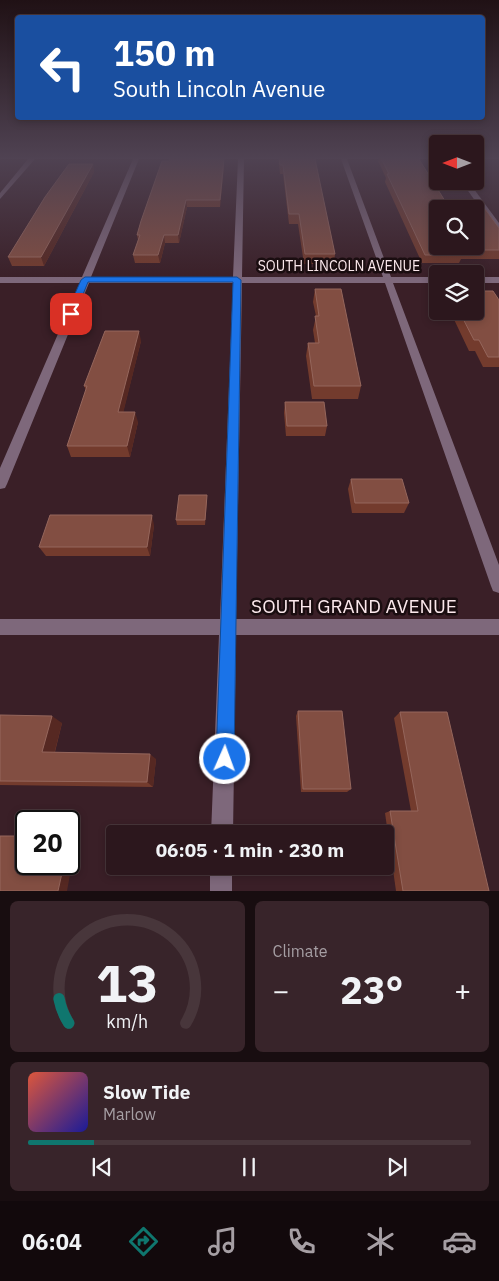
<!DOCTYPE html>
<meta charset="utf-8">
<style>
:root{--surface:#2c171d;--page:#38242a;--text:#f1f3f6;--muted:#a69fa4;--line:#48363b;--accent:#0f766e}
body{margin:0;font-family:"IBM Plex Sans",sans-serif;background:var(--page);color:var(--text);height:100vh;display:flex;flex-direction:column;font-size:19px;white-space:nowrap}
*{box-sizing:border-box;margin:0}
p{font-size:16px;color:var(--muted)}
.icon{flex:none;width:28px;height:28px;fill:none;stroke:currentColor;stroke-width:2;stroke-linecap:round;stroke-linejoin:round}
.map{position:relative;height:891px;overflow:hidden}
.sheet{display:flex;flex-direction:column;gap:10px;padding:10px;background:#180d10;flex:1}
.sheet>*{flex:none}
.hud{position:absolute;left:15px;top:15px;width:470px;height:105px;border-radius:5px;box-shadow:0 2px 8px #0003,0 0 0 1px var(--line);background:#1a4fa0;color:#fff;overflow:hidden}
.needle{width:32px;rotate:270deg}
.buttons{position:absolute;left:429px;top:135px;display:grid;gap:10px}
.buttons a{display:grid;place-items:center;width:55px;height:55px;border-radius:5px;background:var(--surface);box-shadow:0 2px 8px #0003,0 0 0 1px var(--line);font-size:25px}
.speed{position:absolute;left:15px;top:810px;display:flex;gap:10px;font-size:25px;font-weight:700;text-align:center}
.speed>*{display:grid;place-content:center;width:65px;height:65px;border-radius:50%;background:var(--surface);box-shadow:0 2px 8px #0003,0 0 0 1px var(--line);line-height:1}
.speed .limit{border:2px solid #111;border-radius:8px;background:#fff;color:#111}
.pin{position:absolute;display:grid;place-items:center;width:42px;height:42px;color:#fff;margin:-21px;border-radius:10px;box-shadow:0 2px 8px #0006}
.me{position:absolute;width:55px;margin:-28px;rotate:2deg;stroke-linejoin:round;filter:drop-shadow(0 0 4px #0008)}
.turn{display:flex;align-items:center;gap:18px;height:105px;padding:0 15px;font-size:22px}
.turn .icon{width:65px;height:65px;stroke-width:2.5}
.turn b{display:block;font-size:35px;line-height:42px}
.big{font-size:38px;font-weight:700;line-height:1.1}
.sheet .widget{flex:1;display:flex;flex-direction:column;justify-content:center;gap:8px;min-width:0;padding:0 18px;border-radius:8px;background:var(--page)}
.sheet .dial{align-items:center;gap:0}
.dial svg{height:130px;overflow:visible;fill:none;stroke:var(--line);stroke-width:7;stroke-linecap:round;text-anchor:middle}
.dial text{fill:var(--text);stroke:none}
.song{display:flex;align-items:center;gap:15px}
.cover{width:60px;height:60px;border-radius:8px;background:linear-gradient(135deg,hsl(10 70% 55%),hsl(240 70% 35%))}
.played{height:5px;border-radius:2px;background:linear-gradient(90deg,var(--accent) 15%,var(--line) 15%)}
.keys{display:flex;justify-content:space-around;direction:ltr}
.heat{display:flex;justify-content:space-between;align-items:center;font-size:28px;direction:ltr}
.sheet .tiles{flex:1;display:grid;gap:10px;grid-template-columns:1fr 1fr}
.widget:last-child{grid-column:span 2}
.trip{position:absolute;left:106px;top:825px;width:288px;height:50px;border-radius:5px;background:var(--surface);box-shadow:0 2px 8px #0003,0 0 0 1px var(--line);font-weight:700;line-height:50px;text-align:center}
.tabs{display:flex;height:80px;justify-content:space-around;align-items:center;background:#12090c;color:var(--muted)}
.tabs .icon{width:35px;height:35px}
.tabs .selected{color:var(--accent)}
.tabs b{font-size:22px;color:var(--text)}
.map>svg:first-child{display:block}
</style>
<div class="map">
<svg width="499" height="891" viewBox="0 0 499 891">
<rect width="100%" height="100%" fill="#3a1f27"/>
<g fill="none" stroke-linecap="round" stroke-linejoin="round">
<g fill="#7e687b" fill-rule="evenodd">
<path d="M0,156H438V159H347L391,277H438V283H393L499,565V593L493,591L491,586L385,283H242L236,619H499V635H236L233,834H211L219,635H0V619H220L233,283H89L7,484L5,488L0,489V468L80,283H0V277H82L133,159H35L0,199V193L28,159H0ZM139,159H238L233,277H91ZM244,159H341L383,277H242Z"/>
<rect x="475" y="156" width="24" height="3"/>
<path d="M461,181H468L499,223V230H496Z"/>
<rect x="475" y="277" width="24" height="6"/>
<rect x="210" y="866" width="22" height="25"/>
</g>
</g>
<g fill="#733b2d">
<path d="M171,156H200L201,159L224,166L220,207H187L179,243H165L160,263H135L133,255L138,240L137,235Z"/>
<path d="M278,156H313L335,254L334,264H304L298,224H289L283,174H280Z"/>
<path d="M379,156H417L450,209L499,228V259H461L459,263H422L385,182L386,178L378,161Z"/>
<path d="M93,164L94,172L44,266H12L8,257Z"/>
<path d="M315,289L361,386L358,399H312L306,356L308,343H315L313,330L316,316L313,302Z"/>
<path d="M499,300V367H483L475,351H469L450,311H475Z"/>
<path d="M141,341L123,412L138,422L130,457H71L67,446L86,390L84,386Z"/>
<path d="M285,402L327,426L325,436H286L284,413Z"/>
<path d="M351,479L409,503L404,513H352L348,489Z"/>
<path d="M207,500L205,525H177L176,520Z"/>
<path d="M154,525L150,556H46L39,547Z"/>
<path d="M298,711L351,789L347,792H301L296,716Z"/>
<path d="M400,712L489,891H396L385,813L390,811H411L394,718Z"/>
<path d="M0,715L62,723L55,752L156,759L153,787L0,785Z"/>
</g>
<g fill="#562822">
<path d="M224,159V166L220,207V200Z"/>
<path d="M93,164L94,172L44,266L41,257Z"/>
<path d="M186,200L187,207L179,243L178,235Z"/>
<path d="M164,235L165,243L160,263L158,255Z"/>
<path d="M139,331L141,341L121,422L118,412Z"/>
<path d="M135,412L138,422L130,457L127,446Z"/>
<path d="M152,515L154,525L150,556L147,547Z"/>
<path d="M52,716L62,723L53,758L42,752Z"/>
<path d="M150,754L156,759L153,787L147,782Z"/>
<path d="M69,836L77,837L67,891H58L64,864H69Z"/>
</g>
<g fill="#824e42" stroke="#95665c">
<path d="M171,156H200L199,159H224L220,200H186L178,235H164L158,255H133L140,235H137L141,221L162,161H169Z"/>
<path d="M279,156H313L315,159L335,254H305L299,214H289L283,165H280Z"/>
<path d="M380,156H417L450,209H438V246H475V209H485L499,228V250H459L462,255H425L387,174H389Z"/>
<path d="M69,164H93L41,257H8L45,197Z"/>
<path d="M315,289H341L361,386H314L308,343H319L315,316H319Z"/>
<path d="M475,291H493L499,300V357H488L479,340H474L459,311H475Z"/>
<path d="M105,331H139L118,412H135L127,446H67L87,386H84Z"/>
<path d="M285,402H324L327,426H287Z"/>
<path d="M351,479H402L409,503H355Z"/>
<path d="M179,495H207L205,520H176Z"/>
<path d="M50,515H152L147,547H39Z"/>
<path d="M298,711H342L351,789H303Z"/>
<path d="M400,712H447L489,891H403L390,811H418Z"/>
<path d="M0,715L52,716L42,752L150,754L147,782L0,781Z"/>
<path d="M0,836H26V864H64L58,891H0Z"/>
</g>
<linearGradient id="sky" x2="0" y2="1"><stop stop-color="#201115"/><stop offset="0.56" stop-color="#4f4252"/><stop offset="1" stop-color="#4f4252" stop-opacity="0"/></linearGradient>
<rect width="499" height="281" fill="url(#sky)"/>
<path fill="#1a73e8" stroke="#114b97" d="M237,277L241,280L234,759L231,765L225,768L218,765L216,759L233,282H88L75,314L71,316L66,314L81,280L85,277Z"/>
<g text-anchor="middle" stroke-width="5" stroke-linejoin="round" paint-order="stroke">
<g font-size="14" fill="#fbe8ec" stroke="#1a0d10">
<text x="339" y="271">SOUTH LINCOLN AVENUE</text>
</g>
<g font-size="19" fill="#fbe8ec" stroke="#1a0d10">
<text x="354" y="613">SOUTH GRAND AVENUE</text>
</g>
</g>
</svg>
<div class="buttons">
<a><svg class="needle" viewBox="-14 -14 28 28"><path d="M0-13l5 13h-10z" fill="#e53935"/><path d="M0 13l5-13h-10z" fill="#a69fa4"/></svg></a>
<a><svg class="icon" aria-label="search" viewBox="0 0 24 24"><circle cx="10" cy="10" r="6"/><path d="M15 15l6 6"/></svg></a>
<a><svg class="icon" aria-label="layers" viewBox="0 0 24 24"><path d="M12 4l9 5-9 5-9-5zM3 14l9 5 9-5"/></svg></a>
</div>
<div class="speed"><div class="limit">20</div></div>
<div class="pin" style="left:71px;top:314px;background:#d93025"><svg class="icon" aria-label="arrive" viewBox="0 0 24 24"><path d="M6 21V4h12l-3 4 3 4H6"/></svg></div>
<svg class="me" style="left:225px;top:759px" viewBox="-20 -20 40 40"><circle r="17" fill="#1a73e8" stroke="#fff" stroke-width="3"/><path d="M0-11L8 9 0 5-8 9z" fill="#fff"/></svg>
<div class="trip">06:05 · 1 min · 230 m</div>
<div class="hud">
<div class="turn"><svg class="icon" aria-label="left" viewBox="0 0 24 24"><path d="M17 20v-9H6M10 6l-5 5 5 5"/></svg><div><b>150 m</b>South Lincoln Avenue</div></div>
</div>
</div>
<section class="sheet">
<div class="tiles">
<div class="widget dial"><svg viewBox="0 0 100 80">
<path d="M14 69A42 42 0 1 1 86 69"/>
<path d="M14 69A42 42 0 0 1 8 54" stroke="#0f766e"/>
<text x="50" y="56" font-size="32" font-weight="700">13</text>
<text x="50" y="72" font-size="11">km/h</text>
</svg></div>
<div class="widget"><p>Climate</p>
<div class="heat"><a>−</a><b class="big">23°</b><a>+</a></div>
</div>
<div class="widget">
<div class="song"><i class="cover"></i><div><b>Slow Tide</b><p>Marlow</p></div></div>
<div class="played"></div>
<div class="keys"><svg class="icon" aria-label="previous" viewBox="0 0 24 24"><path d="M18 5L8 12l10 7zM5 5v14"/></svg><svg class="icon" aria-label="pause" viewBox="0 0 24 24"><path d="M8 5v14M16 5v14"/></svg><svg class="icon" aria-label="next" viewBox="0 0 24 24"><path d="M6 5l10 7-10 7zM19 5v14"/></svg></div>
</div>
</div>
</section>
<nav class="tabs">
<b>06:04</b>
<svg class="icon selected" aria-label="directions" viewBox="0 0 24 24"><path d="M12 3l9 9-9 9-9-9zM9 14v-3h6M13 9l2 2-2 2"/></svg>
<svg class="icon" aria-label="music" viewBox="0 0 24 24"><path d="M9 18V5l10-2v13"/><circle cx="6" cy="18" r="3"/><circle cx="16" cy="16" r="3"/></svg>
<svg class="icon" aria-label="phone" viewBox="0 0 24 24"><path d="M5 4h4l2 5-3 2q2 4 5 5l2-3 5 2v4C11 20 4 13 5 4z"/></svg>
<svg class="icon" aria-label="climate" viewBox="0 0 24 24"><path d="M12 3v18M4 7l16 10M4 17L20 7"/></svg>
<svg class="icon" aria-label="car" viewBox="0 0 24 24"><path d="M5 17H2v-5l4-1 3-4h7l3 4 3 1v5h-3M9 17h6M6 11h13"/><circle cx="7" cy="17" r="2"/><circle cx="17" cy="17" r="2"/></svg>
</nav>
